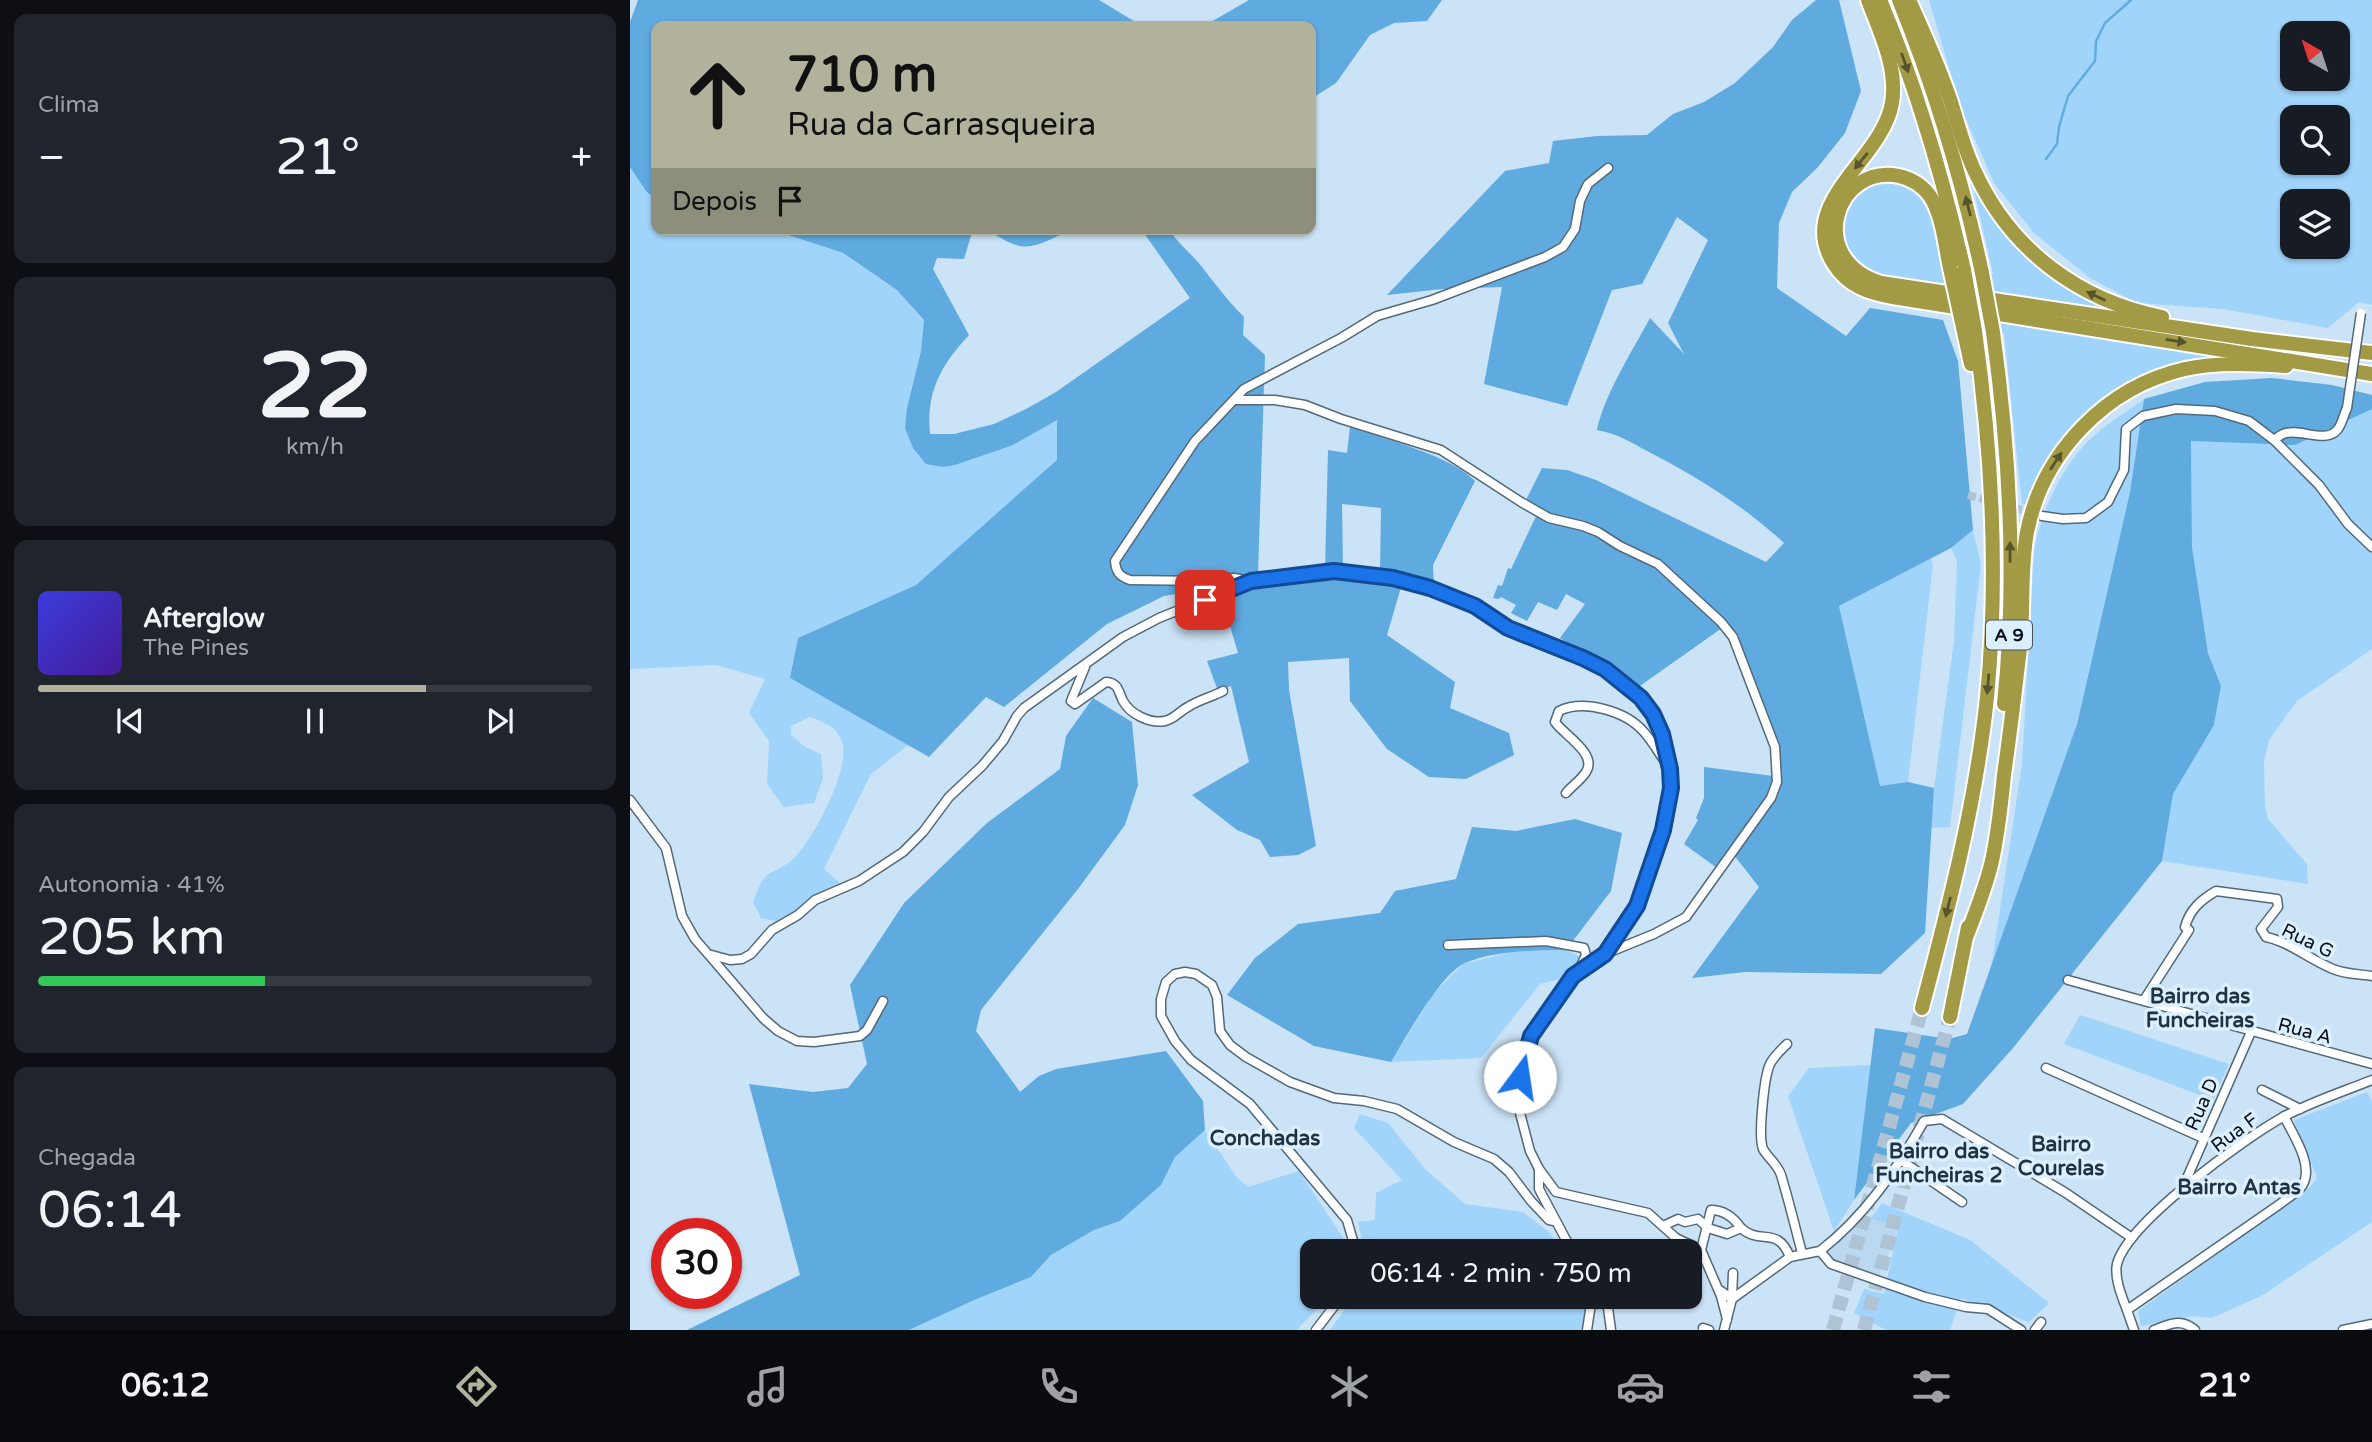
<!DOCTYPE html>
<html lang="pt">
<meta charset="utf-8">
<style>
:root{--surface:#171b24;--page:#20242c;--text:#f1f3f6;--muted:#9ea1a6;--line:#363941;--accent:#b2b29c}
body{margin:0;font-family:"Varela Round",sans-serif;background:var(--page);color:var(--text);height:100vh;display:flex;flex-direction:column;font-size:26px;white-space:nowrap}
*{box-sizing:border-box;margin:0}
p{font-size:23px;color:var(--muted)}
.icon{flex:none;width:38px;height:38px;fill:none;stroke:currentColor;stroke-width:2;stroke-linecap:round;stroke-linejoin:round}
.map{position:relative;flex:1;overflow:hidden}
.sheet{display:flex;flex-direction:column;gap:14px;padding:14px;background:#0d0f14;width:630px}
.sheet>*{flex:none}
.hud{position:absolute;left:21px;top:21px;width:665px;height:214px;border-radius:14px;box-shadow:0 2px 5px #0004;background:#b2b29c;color:#111;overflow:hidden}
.needle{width:46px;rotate:321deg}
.buttons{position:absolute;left:1650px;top:21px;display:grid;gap:14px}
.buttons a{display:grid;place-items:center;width:70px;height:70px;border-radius:14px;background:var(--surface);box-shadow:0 2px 5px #0004;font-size:35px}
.speed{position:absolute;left:21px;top:1218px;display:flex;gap:14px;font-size:35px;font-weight:700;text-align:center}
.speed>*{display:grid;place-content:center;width:91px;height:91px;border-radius:50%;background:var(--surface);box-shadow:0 2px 5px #0004;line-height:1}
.speed .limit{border:10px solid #d22;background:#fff;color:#111}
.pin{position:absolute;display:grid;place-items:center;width:60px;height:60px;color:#fff;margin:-30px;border-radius:14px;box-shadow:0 4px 10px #0006}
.me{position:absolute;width:77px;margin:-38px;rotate:14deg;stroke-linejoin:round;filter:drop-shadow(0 0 5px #0008)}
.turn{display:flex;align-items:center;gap:24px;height:147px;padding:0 21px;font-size:32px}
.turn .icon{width:91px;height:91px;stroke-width:2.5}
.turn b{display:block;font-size:49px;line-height:60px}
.then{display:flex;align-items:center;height:66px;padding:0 21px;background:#0003;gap:14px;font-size:26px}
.big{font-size:52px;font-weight:600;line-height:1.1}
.sheet .widget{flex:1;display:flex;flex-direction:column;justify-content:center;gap:10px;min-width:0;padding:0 24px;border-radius:14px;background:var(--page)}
.sheet .dial{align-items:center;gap:0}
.dial b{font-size:91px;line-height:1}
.song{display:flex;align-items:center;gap:21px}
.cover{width:84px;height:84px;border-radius:10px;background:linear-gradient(135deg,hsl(240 70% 55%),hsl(260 70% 35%))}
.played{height:7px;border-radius:4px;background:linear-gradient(90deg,var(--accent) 70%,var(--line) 70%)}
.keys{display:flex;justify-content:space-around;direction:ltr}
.heat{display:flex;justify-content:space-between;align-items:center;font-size:38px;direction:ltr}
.charge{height:10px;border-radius:5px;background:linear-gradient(90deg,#34c759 41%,var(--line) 0)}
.trip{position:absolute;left:670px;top:1239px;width:402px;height:70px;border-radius:14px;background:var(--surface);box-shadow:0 2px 5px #0004;font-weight:600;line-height:70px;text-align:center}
.tab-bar{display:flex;height:112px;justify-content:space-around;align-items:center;background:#090b0e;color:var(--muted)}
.tab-bar .icon{width:49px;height:49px}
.tab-bar .current{color:var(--accent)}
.tab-bar b{font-size:32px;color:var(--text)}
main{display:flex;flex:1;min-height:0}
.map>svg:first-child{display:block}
</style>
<main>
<section class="sheet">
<div class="widget"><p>Clima</p>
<div class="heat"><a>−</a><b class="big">21°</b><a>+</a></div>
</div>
<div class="widget dial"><b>22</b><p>km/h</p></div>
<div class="widget">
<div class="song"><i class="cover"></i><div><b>Afterglow</b><p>The Pines</p></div></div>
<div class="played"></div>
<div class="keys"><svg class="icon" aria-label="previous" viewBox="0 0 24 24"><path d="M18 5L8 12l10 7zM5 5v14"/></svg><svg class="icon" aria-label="pause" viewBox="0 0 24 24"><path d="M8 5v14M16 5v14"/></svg><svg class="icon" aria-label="next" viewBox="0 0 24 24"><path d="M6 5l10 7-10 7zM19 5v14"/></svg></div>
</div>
<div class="widget"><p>Autonomia · 41%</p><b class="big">205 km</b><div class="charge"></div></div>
<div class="widget"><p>Chegada</p><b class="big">06:14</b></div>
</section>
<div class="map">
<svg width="1742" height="1330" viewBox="0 0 1742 1330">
<rect width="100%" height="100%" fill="#cbe3f6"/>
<path fill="#bad8f0" d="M1232,1214L1268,1228L1249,1277L1202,1261L1198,1253L1199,1247Z"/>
<g fill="#a1d4fb" fill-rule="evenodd">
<path d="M1299,0H1742V305L1729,302L1698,328L1593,309L1507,303L1460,278L1404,233L1364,183L1330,105ZM1662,33H1708V79H1662ZM1662,117H1708V163H1662ZM1662,201H1708V247H1662Z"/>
<path d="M0,167L16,191L26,200V229H140L212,253L267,290L294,320L291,351L277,408L283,448L365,450L383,445L427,419L428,460L286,585L168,638L160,678L278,745L241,774L194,869L210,883L176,905L146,921L131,918L123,902C126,895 130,882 135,877C143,870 155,867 163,859C183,840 221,769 212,742C207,726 194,722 179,717L161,726V735L174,746L191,754L193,778L184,803L154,807L137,784L139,741L119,713L135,679L86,665L0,669Z"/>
<path d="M1342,182L1454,296L1484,313L1250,277C1182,247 1219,165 1276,187C1283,190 1289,193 1294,199C1306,218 1309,244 1313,266L1363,273Z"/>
<path d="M1322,311L1593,356L1561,362L1452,419L1435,437L1419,462L1397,505L1392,504L1374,333L1325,326Z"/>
<path d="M1514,399L1500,492L1445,731L1361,969L1392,764L1404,551C1411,511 1434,461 1466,434C1480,421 1498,411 1514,399Z"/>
<path d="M1742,409V649L1667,701L1639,740L1634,762L1635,806L1638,819L1677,864L1678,884L1532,861L1543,794L1584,725L1591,687L1578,653L1562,547L1561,441L1665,445Z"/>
<path d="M1343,530L1351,564L1320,827L1301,828L1304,788L1324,641L1327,560L1321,548Z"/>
<path d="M1301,558L1303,564L1278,782L1250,787L1209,606Z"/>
<path d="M890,950H936L953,958L934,978L910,984L851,1058L761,1062L804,993L833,964Z"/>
<path d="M1450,1015L1599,1064L1583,1100L1434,1044Z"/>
<path d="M1241,1065L1224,1200L1204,1231L1158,1096L1179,1068Z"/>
<path d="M1737,1092L1742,1101V1222L1633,1295L1582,1318L1563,1316L1511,1326L1508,1311L1679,1188L1687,1178L1664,1120Z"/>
<path d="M730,1114L758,1123L795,1169L835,1204L893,1212L920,1233L931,1251H734L728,1222L745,1220L746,1193L772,1180L724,1128Z"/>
<path d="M575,1130L607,1178L618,1187L669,1171L722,1251H682V1297H700L670,1326L668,1330H279L342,1301L401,1277L421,1255L464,1230L490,1221L531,1185L545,1157Z"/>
<path d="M1252,1203L1340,1240L1419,1303L1399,1322L1331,1298L1320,1330H1256L1224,1313L1234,1289L1254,1294L1268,1228L1241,1218Z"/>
<path d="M724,1297H957L951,1330H700Z"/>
</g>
<g fill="#5faadf">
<path d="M8,0H469L512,26H26V200L16,191L0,167V22Z"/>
<path d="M619,0H812L797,21L764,23L740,35L706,83L681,99V26H574Z"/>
<path d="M1186,0H1209L1231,91L1215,133L1188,167L1162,192L1149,223L1147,288L1216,336L1240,308L1313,320L1328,361L1343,530L1321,548L1209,606L1250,786L1278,782L1304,788L1295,933L1251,974L1115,972L1062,978L1129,887L1100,850L1087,868L1054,844L1068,820L1066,818L1074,798V767L1143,776L1141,743L1100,638L1092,628L1007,688L930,638L955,604L936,594L927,610L908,602L897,621L881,613L886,605L871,597L869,599L863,598L868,585L872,586L878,568L881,569L909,510L895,502L912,468L937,470L966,480L1136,562L1154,543C1114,506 1066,476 1017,451C1001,442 985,433 967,430C974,395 1003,350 1020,318L1054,354L1038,323L1078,240L1047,217L1012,284L982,290L937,406L854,384L872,287L812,289L757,295L875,171L919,163L923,141L967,136L1017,135L1043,114L1074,102L1105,83L1143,47L1162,20Z"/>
<path d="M140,229H343L334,259L307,258L303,269L339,335C311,365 296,392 300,434H324L364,424L396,409L426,392L560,298L511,229H539C547,242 558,251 568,262C583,281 597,300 614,317L613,335L635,355L628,574L593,586L534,596L477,624L374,707L356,697L299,757L160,678L168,638L286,585L427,460V420L383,445L325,465L313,467L296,464L283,448L275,428L277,408L291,351L294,320L267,290L213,253Z"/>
<path d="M357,229H442C403,248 395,256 357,229Z"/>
<path d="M1642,378L1702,385L1742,395V409L1665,445L1561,441L1562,547L1578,653L1591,686L1584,725L1543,794L1532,861L1383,1048L1333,1104L1281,1123L1224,1200L1245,1028L1319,1039L1337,1034L1447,724L1500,492L1514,399L1575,382Z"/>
<path d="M720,427C754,439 822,456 845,481L803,565L804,586L750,572L751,508L712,504L713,568L695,570L698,450L717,453Z"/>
<path d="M692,576L743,578L772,584L757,635L825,682L820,708L879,733L884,755L836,779L799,777L757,749L720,701L719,658L658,662L659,690L686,846L668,855L640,857L630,840L607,830L562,795L619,762L601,686L588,691L577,661L608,653L592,599L634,584Z"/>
<path d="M463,698L502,722L508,785L495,825L448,889L351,1010L346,1031L390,1092L409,1076L426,1069L536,1051L573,1101L575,1130L545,1157L531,1185L490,1221L464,1230L421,1255L401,1277L342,1301L279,1330H57L170,1275L119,1084L183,1092L218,1088L237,1064L220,985L274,903L357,823L430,769L436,736Z"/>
<path d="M945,819L992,833L981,891L936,950C905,950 863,951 835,963C811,973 775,1039 761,1062L684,1046L597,995L625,958L668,924L750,913L765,891L826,879L842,827L886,831Z"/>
</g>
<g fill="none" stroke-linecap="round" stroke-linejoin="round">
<path stroke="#62ace2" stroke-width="2.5" d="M1416,159L1427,144L1429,127L1438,96L1465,61L1466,41L1475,23L1501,0"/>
<path stroke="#aec3d4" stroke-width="8" stroke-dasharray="8 4" stroke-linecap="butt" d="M1338,495L1403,513"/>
<g stroke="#aec3d4" stroke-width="14" stroke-dasharray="14 7" stroke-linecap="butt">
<path d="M1203,1330L1292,1008"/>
<path d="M1234,1330L1320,1017"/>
</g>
<defs>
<g id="minor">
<path d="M606,400H645L675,405L711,419L811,450L891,502L919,518L953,526L968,532L990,546L1028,564L1091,622L1103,637L1145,747L1147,782L1141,798L1056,917L1024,934L975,954"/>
<path d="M1644,440C1647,438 1650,435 1653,434C1669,427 1696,445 1708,429C1712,424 1714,414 1717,408"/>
<path d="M1412,516L1433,519L1456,518L1478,502L1494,470L1496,429L1513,416L1546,409L1585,411L1619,421L1644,440L1689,485L1718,524L1742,547"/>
<path d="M621,581L604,578L575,581L500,580C489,576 486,572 485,561L565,441L614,389L711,338L747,316L802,300L915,257L933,247L945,229L950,201L958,184L978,168"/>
<path d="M455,667L441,701L445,704L476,682C489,683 488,691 493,701C500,714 520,724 535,721C544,719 550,711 558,707C568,700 582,697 593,691"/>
<path d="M936,793C942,786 951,780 956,772C968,754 934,735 925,722L929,711C954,699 996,711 1014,732C1022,741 1029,753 1036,763"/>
<path d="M0,800L36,848L52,916L65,939L78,954L100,960L112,959L121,954L142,930L168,915L185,900L229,881L273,852L293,832L319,797L352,766L373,741L387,716L394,708L493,637L529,618L621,581L704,571L763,578L800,588L845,606L879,628L953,658L975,669L1011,698L1023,714L1032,734L1040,769L1041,788L1033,829L1007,906L975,954L943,977L901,1036L885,1094L900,1151L909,1169L926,1192L1018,1213L1046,1238L1071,1250L1091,1296L1097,1319"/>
<path d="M818,945L916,941L954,948L956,955L949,970"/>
<path d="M79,955L133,1018L148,1031L167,1041L184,1042L230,1036L237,1030L253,1001"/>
<path d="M1438,980L1742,1064"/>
<path d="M1514,1000L1559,930L1555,927C1560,909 1571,900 1586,891L1647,899L1648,907L1631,929L1636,937C1660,942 1680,960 1703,969C1714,974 1729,974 1742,976"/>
<path d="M1157,1044C1151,1050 1144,1056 1140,1064C1134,1077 1128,1136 1133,1149C1138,1158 1148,1165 1151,1175C1159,1201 1165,1227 1172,1253"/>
<path d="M1416,1068L1573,1138"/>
<path d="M1632,1090L1670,1109"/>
<path d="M1272,1161L1332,1202"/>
<path d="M909,1169V1189L942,1251"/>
<path d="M1553,1187L1621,1032"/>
<path d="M1033,1226L1048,1219L1055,1222L1068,1219L1078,1228L1097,1234L1111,1228C1131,1246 1147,1225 1160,1257"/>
<path d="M1071,1250L1081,1210C1094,1210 1104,1218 1111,1228"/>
<path d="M726,1251L717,1220L620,1104L561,1060L545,1041L531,1016V999L536,982L545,974L555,972L566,974L582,985L587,997L590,1031L600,1045L616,1057L660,1082L704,1098L734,1101L767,1109L824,1142L864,1159L879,1172L901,1201L919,1220L924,1221"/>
<path d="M1190,1251C1235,1216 1267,1169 1294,1121L1312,1119L1436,1193L1502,1238"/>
<path d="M1190,1251L1201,1264L1295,1297L1336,1307L1358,1309L1391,1330"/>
<path d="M1091,1291L1102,1299L1160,1257L1190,1251"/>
<path d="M972,1297L978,1308L981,1330"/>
<path d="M1497,1310C1492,1297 1484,1278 1487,1264C1498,1222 1615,1138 1653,1117C1681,1102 1712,1092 1742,1080"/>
<path d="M1073,1328L1079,1330"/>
<path d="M686,1330L711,1297"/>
<path d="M957,1330L962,1297"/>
<path d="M1094,1330L1102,1299L1103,1273"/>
<path d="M1405,1330L1411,1322"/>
<path d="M1504,1330L1497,1310L1650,1204C1656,1199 1667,1193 1672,1186C1685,1166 1663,1135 1654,1116"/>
<path d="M1524,1330C1540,1324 1551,1318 1565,1330"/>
<path d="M1713,1330L1742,1324"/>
</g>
<g id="motorway">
<path d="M1238,0C1250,32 1268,68 1262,103C1252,161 1165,202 1204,264C1218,286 1239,293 1263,297L1742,374"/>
<path d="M1250,0C1287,87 1313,178 1334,270"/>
<path d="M1269,0C1305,89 1332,179 1352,273"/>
<path d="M1279,0C1294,33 1308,65 1320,99C1328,124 1334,150 1346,174C1382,251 1450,301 1532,317"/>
<path d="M1320,268C1315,245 1313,216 1300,196C1292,185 1282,179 1269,176C1206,163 1174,259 1251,283L1622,339L1742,353"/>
<path d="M1333,327L1341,364"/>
<path d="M1363,332C1380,455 1387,580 1374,704"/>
<path d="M1337,935C1346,912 1355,889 1361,865C1368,836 1371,805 1374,775C1380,733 1385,691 1390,648C1394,610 1390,570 1397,532C1413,452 1476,387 1555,369C1587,362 1623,364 1656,366"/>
<path d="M1292,1008C1319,906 1346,803 1357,697C1369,575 1362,452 1345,331"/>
<path d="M1320,1017L1338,927"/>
</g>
</defs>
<use href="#minor" stroke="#536878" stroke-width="11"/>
<use href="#motorway" stroke="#fff" stroke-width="18"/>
<use href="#minor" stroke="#fff" stroke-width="8"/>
<use href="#motorway" stroke="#a29a44" stroke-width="14"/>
<defs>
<path id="minor-bridge" d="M1717,408L1731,313"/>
<g id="motorway-bridge">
<path d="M1320,268L1333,327"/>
<path d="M1334,270L1345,331"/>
<path d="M1352,273L1363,332"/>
</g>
</defs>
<use href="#minor-bridge" stroke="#536878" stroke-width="11" stroke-linecap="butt"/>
<use href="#motorway-bridge" stroke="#fff" stroke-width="18" stroke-linecap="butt"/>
<use href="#minor-bridge" stroke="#fff" stroke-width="8"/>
<use href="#motorway-bridge" stroke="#a29a44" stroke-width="14"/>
</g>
<defs><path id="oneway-solid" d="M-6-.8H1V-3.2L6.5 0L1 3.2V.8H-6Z" transform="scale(1.75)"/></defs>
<g fill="#55552d">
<use href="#oneway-solid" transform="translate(1275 63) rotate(70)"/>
<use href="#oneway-solid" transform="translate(1231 161) rotate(129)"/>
<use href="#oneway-solid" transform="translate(1338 206) rotate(-104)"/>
<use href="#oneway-solid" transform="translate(1466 296) rotate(-155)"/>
<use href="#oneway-solid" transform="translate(1546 341) rotate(9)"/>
<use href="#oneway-solid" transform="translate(1426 461) rotate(-57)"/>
<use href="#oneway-solid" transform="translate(1380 552) rotate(-90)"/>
<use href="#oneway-solid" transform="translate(1358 684) rotate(95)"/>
<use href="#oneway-solid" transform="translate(1318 907) rotate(104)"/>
</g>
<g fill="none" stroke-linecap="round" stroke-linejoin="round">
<defs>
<path id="route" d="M575,600L621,581L704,571L763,578L800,588L845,606L878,628L953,658L975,669L1011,698L1023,714L1032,734L1040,769L1041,788L1033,830L1007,906L975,954L943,976L901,1036L890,1077"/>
</defs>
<use href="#route" stroke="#114b97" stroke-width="18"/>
<use href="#route" stroke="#1a73e8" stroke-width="12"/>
</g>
<g text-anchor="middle" stroke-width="7" stroke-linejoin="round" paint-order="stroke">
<rect fill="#dcefff" stroke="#48535c" stroke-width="2" x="1356" y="620.5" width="46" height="29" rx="5"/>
<g font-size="18" font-weight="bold" fill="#081016">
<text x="1379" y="641">A 9</text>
</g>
<g font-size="19" fill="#081016" stroke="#dcefff">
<text transform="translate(1678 940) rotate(26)" y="7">Rua G</text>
<text transform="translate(1675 1030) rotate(15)" y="7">Rua A</text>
<text transform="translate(1571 1104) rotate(-66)" y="7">Rua D</text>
<text transform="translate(1604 1132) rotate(-36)" y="7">Rua F</text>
</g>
<g font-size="21" font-weight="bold" fill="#203342" stroke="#dcefff">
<text x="1570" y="1003">Bairro das<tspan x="1570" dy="24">Funcheiras</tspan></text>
<text x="635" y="1145">Conchadas</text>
<text x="1431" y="1151">Bairro<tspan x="1431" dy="24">Courelas</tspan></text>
<text x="1309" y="1158">Bairro das<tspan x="1309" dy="24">Funcheiras 2</tspan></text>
<text x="1609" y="1194">Bairro Antas</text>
</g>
</g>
</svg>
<div class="buttons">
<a><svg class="needle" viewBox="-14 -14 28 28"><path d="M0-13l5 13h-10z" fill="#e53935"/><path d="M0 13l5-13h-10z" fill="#9ea1a6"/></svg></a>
<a><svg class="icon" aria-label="search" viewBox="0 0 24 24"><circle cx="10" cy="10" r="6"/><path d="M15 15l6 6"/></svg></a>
<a><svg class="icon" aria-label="layers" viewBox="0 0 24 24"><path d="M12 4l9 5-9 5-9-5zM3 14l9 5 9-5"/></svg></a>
</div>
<div class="speed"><div class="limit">30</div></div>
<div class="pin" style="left:575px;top:600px;background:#d93025"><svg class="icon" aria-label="arrive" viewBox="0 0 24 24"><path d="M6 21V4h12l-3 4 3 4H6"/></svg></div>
<svg class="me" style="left:890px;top:1077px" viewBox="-20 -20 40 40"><circle r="19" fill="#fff"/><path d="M0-13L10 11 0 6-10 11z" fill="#1a73e8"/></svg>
<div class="trip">06:14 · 2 min · 750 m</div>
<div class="hud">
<div class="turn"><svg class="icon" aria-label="ahead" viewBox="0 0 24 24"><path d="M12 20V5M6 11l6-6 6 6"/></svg><div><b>710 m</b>Rua da Carrasqueira</div></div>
<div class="then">Depois<svg class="icon" aria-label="arrive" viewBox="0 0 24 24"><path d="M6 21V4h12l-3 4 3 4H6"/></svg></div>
</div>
</div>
</main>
<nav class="tab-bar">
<b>06:12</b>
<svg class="icon current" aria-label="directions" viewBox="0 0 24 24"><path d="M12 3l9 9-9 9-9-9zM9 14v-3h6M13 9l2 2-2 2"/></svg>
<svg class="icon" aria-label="music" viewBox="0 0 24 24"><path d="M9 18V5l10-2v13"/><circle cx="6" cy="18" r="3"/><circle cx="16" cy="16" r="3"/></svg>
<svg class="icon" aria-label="phone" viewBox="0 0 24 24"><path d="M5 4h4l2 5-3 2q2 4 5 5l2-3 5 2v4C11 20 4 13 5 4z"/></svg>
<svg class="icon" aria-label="climate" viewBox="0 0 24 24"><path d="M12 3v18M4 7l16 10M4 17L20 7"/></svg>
<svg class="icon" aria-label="car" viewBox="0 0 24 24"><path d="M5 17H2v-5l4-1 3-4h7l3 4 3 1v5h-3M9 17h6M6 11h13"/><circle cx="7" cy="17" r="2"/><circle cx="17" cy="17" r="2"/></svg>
<svg class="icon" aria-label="filters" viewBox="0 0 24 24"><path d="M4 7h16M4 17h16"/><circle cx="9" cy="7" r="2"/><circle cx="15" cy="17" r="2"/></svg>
<b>21°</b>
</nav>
